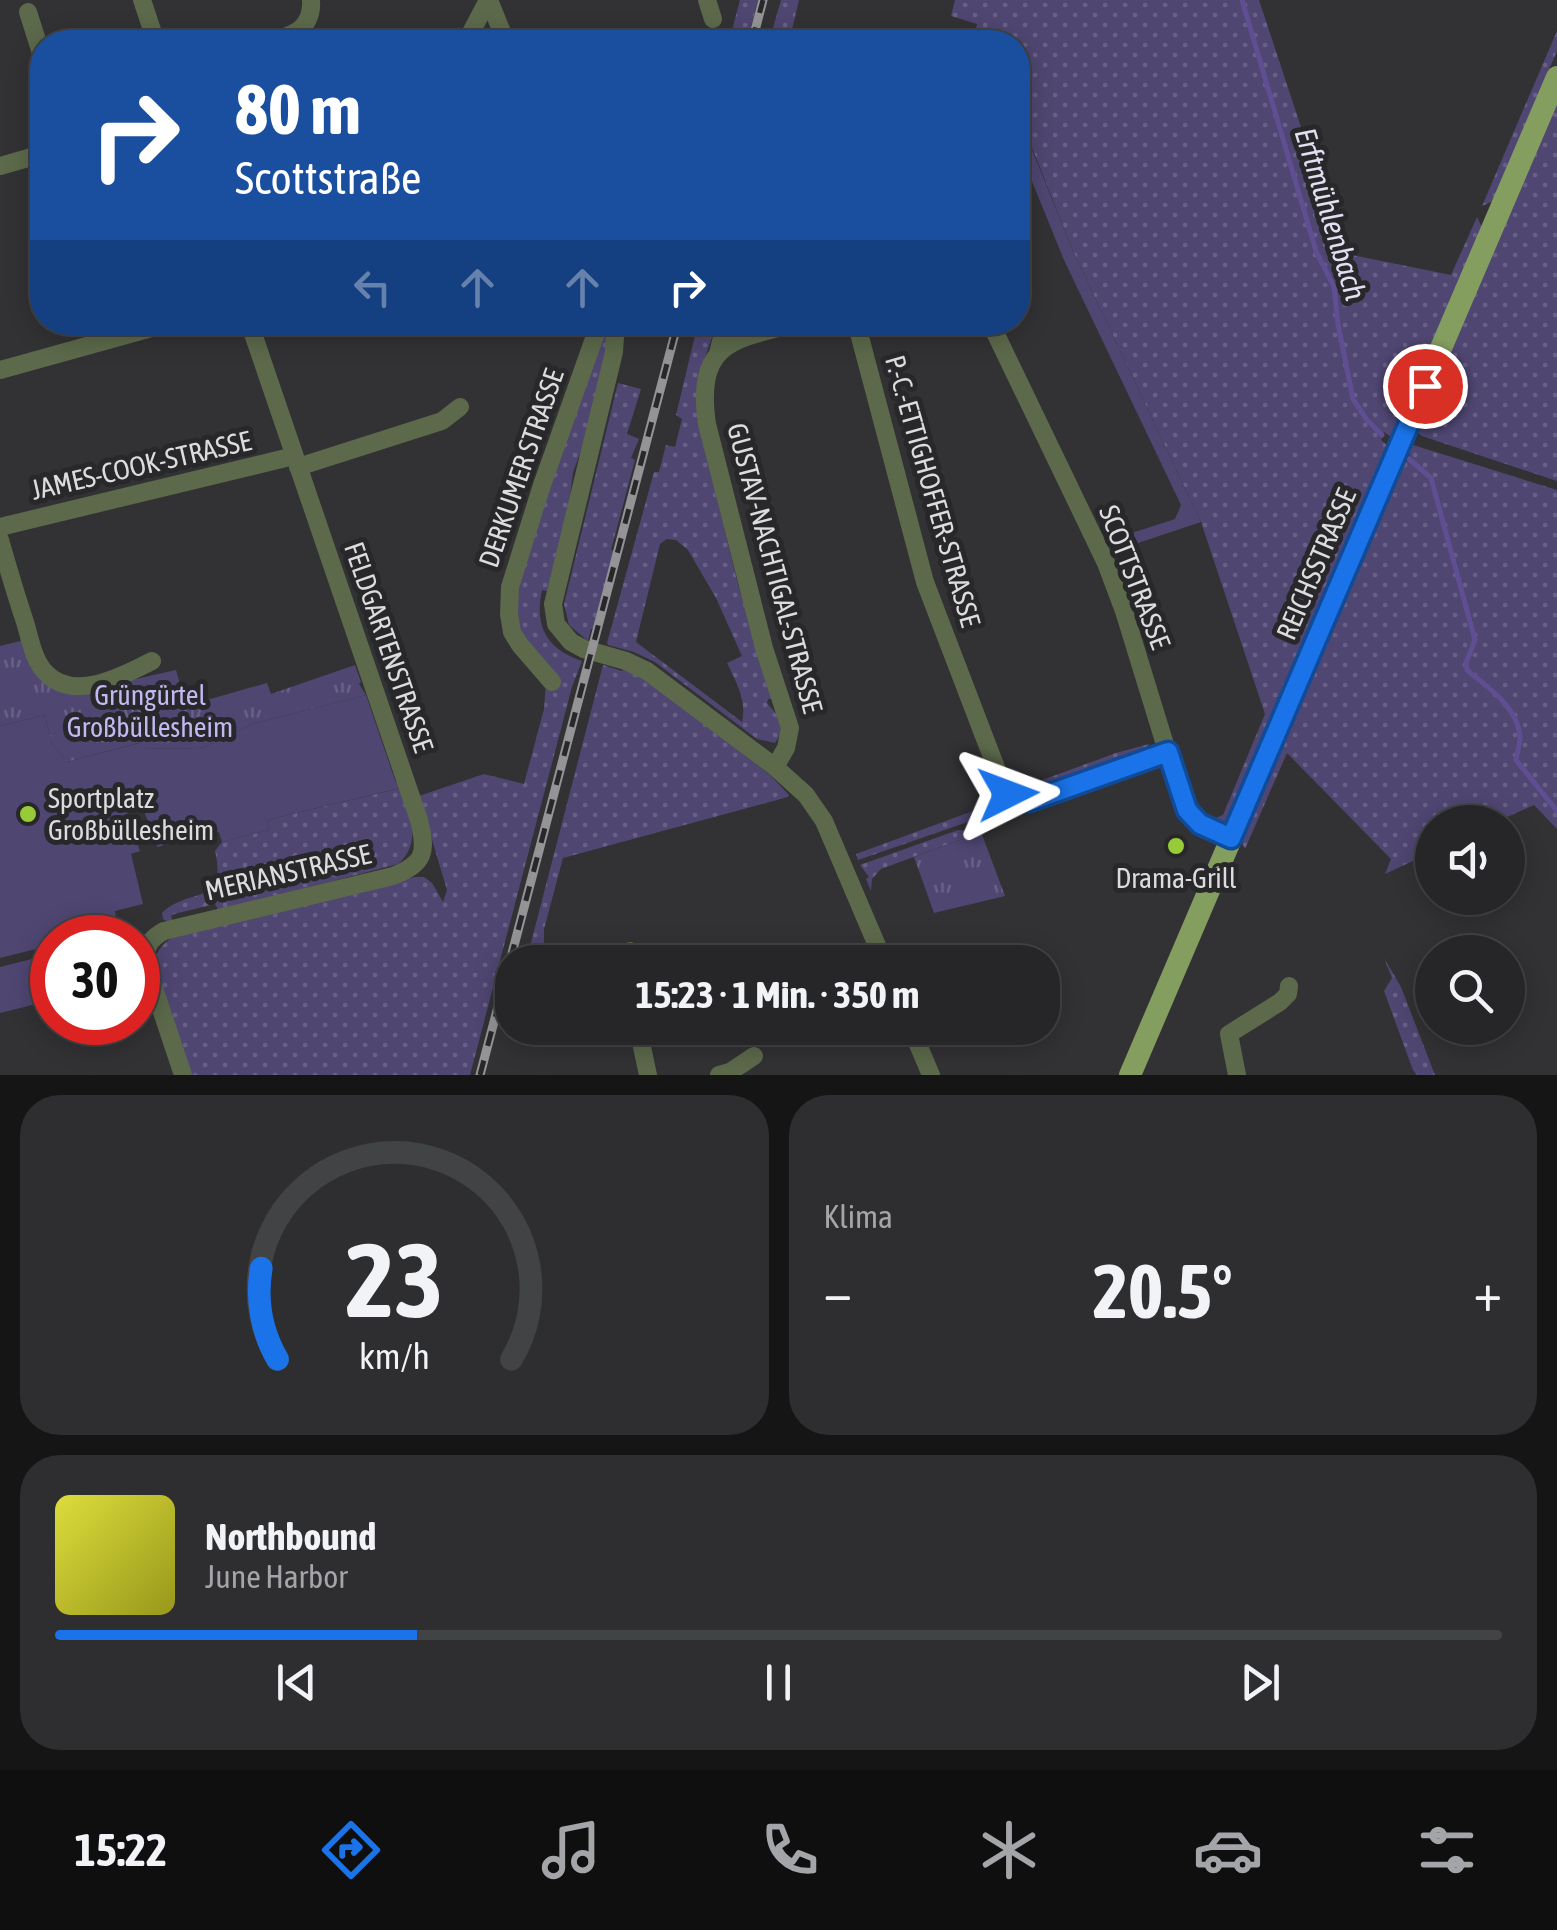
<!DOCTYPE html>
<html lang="de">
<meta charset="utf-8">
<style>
:root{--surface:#262628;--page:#2e2e30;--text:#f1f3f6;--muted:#a4a5a8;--line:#424345;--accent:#1a73e8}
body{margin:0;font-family:"Asap Condensed",sans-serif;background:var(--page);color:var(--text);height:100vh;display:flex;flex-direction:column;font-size:38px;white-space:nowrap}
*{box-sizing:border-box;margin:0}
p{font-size:32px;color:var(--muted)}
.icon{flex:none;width:55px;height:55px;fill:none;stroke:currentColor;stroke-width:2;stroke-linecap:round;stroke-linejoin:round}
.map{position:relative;height:1075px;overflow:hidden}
.sheet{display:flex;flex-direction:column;gap:20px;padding:20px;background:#151516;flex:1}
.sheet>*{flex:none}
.guide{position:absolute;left:30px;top:30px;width:1000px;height:305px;border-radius:40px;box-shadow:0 5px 25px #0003,0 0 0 2px var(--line);background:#1a4fa0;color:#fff;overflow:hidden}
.buttons{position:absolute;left:1415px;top:805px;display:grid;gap:20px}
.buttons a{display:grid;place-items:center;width:110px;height:110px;border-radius:50%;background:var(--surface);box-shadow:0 5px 25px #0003,0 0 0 2px var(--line);font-size:50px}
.speed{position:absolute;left:30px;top:915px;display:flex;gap:20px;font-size:50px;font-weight:700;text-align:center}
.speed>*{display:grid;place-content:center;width:130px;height:130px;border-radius:50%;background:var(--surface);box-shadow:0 5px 25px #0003,0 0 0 2px var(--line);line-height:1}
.speed .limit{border:15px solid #d22;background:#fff;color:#111}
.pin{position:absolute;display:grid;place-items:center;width:85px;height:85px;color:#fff;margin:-42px;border:5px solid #fff;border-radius:50%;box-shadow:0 2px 10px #0007}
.me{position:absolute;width:110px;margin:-55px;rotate:87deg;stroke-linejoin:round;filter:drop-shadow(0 0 8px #0008)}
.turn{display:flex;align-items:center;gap:35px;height:210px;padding:0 40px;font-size:45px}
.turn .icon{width:130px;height:130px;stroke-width:2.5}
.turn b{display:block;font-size:70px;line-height:85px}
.lanes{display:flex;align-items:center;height:95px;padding:0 40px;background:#0003;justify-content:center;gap:50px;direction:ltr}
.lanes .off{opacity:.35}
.big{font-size:75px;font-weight:700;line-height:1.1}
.sheet .tile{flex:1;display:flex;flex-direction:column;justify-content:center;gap:15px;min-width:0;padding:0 35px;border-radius:40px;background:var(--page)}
.sheet .dial{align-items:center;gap:0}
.dial svg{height:260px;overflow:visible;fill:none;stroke:var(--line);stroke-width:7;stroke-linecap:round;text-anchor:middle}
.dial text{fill:var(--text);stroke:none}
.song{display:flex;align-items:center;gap:30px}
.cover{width:120px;height:120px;border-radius:15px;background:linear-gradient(135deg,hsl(60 70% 55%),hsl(60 70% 35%))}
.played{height:10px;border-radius:5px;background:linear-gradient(90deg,var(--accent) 25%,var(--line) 25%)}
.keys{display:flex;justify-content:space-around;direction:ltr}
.heat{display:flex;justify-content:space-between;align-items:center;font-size:55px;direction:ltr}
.sheet .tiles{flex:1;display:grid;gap:20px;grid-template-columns:1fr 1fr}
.tile:last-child{grid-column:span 2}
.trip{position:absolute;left:495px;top:945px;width:565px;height:100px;border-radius:40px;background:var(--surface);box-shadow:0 5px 25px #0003,0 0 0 2px var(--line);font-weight:700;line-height:100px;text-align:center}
.tabs{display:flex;height:160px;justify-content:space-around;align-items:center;background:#0f0f10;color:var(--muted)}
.tabs .icon{width:70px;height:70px}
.tabs .current{color:var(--accent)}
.tabs b{font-size:45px;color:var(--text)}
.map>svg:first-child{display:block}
</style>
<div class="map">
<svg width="1557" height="1075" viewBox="0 0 1557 1075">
<defs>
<pattern id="grass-dots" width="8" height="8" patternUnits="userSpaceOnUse" patternTransform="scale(2.5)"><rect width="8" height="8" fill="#4f4672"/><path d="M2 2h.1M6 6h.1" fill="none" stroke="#686086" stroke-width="1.8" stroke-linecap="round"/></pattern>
<pattern id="park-tufts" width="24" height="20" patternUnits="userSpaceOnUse" patternTransform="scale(2.5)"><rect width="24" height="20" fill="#4f4672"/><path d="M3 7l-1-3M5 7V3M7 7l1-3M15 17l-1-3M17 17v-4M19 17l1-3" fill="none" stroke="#686086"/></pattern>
</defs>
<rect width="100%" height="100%" fill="#323235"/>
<g fill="url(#grass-dots)" fill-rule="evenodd">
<path d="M740,0H758L747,42H729Z"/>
<path d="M781,0H799L789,42H769Z"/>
<path d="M955,0H1259L1306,142H1298L1327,250L1451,275L1477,217L1482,227L1391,437L1384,432L1381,440L1388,446L1228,822C1221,826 1216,823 1208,821L1223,815L1265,714L1201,522L1073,251L1025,130L1018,128V42H973L977,24L951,16Z"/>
<path d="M1557,31V51L1493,201L1482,206Z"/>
<path d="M1557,101V481L1422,436L1415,431Z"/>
<path d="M698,323H717L699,375L698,422L738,584L772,699H768L767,703C778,716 788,726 775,743L757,739L655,662L634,652L608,645L607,643L654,472H659L666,445L675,447L682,419L676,415ZM667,539L676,540L688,550L716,598L742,656L727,663C736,682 747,700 742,722L636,642L660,544Z"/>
<path d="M608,331L609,339L584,443L573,472L569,504L547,591L542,590C534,627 547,649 582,661L572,687L470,1075H189L154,965C157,944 170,937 190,931L414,877H424L432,883L443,902L447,890L419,796L484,774L524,784L544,709L546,682L519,630L515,590L599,339Z"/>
<path d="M618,383L641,389L627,434L639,439L631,458L635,460L611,550L614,551L594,629H591L588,641L569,625L564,604Z"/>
<path d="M1410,444L1557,490V829L1534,805L1496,822H1432V852L1385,874L1391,859L1287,753L1245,849L1242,843L1244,833L1403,460L1407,462L1410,454L1407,451Z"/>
<path d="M603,665L622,671L624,668L651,683L770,775L789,795L788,797L563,858L544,929V945L540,962H526Z"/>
<path d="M1149,744L1145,751L1026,795L1023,787L1116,753Z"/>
<path d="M401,788C409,815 423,842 398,864L219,911L215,904L174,914L171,916L173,922H168L163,919L162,913C188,887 228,907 215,851L222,842L269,830L267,820Z"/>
<path d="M990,798V807L982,817L858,860L856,854L981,808Z"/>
<path d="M958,830L981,832L881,869L872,879L871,891L866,879L869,877L860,865Z"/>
<path d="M1384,958L1401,987L1435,1075H1417L1413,1070L1384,991L1392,978Z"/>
</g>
<g fill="url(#park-tufts)">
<path d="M24,640L29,656L83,691L176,670L186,706L267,683L271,694L355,665L361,682L359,684L366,695L255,723L199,749L140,748L138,743L67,762L52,744L45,715L0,726V646Z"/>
<path d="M981,832L1005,896L934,913L914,857Z"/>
</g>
<g fill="#4f4672">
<path d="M1018,128L1024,130L1073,251L1201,522L1123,548L1117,562L1107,541L1175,519L1181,505L1064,260L1018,147Z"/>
<path d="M366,695L395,780L400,788L267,820L269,830L222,842L219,832L157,847L139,797L124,802L140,851L131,854L143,904L115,911L116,918L108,932L84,937L52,938V945L0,958V726L45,715L52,744L67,762L139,743L141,748L199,749L255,723Z"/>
<path d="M52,954V1000L0,1013V967Z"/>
</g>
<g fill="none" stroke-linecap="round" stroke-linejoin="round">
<g stroke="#5f4f92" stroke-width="5">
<path d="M1242,0L1316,251L1334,287L1338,324L1353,399L1367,420L1382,435"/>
<path d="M1409,459L1431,478L1475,640L1466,663L1467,670C1487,687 1516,705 1520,735C1521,742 1517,752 1516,760L1557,811"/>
</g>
<g stroke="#5c694b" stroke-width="18">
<path d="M142,0L156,42"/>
<path d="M489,0L506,42"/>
<path d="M707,0L713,19"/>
<path d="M28,12L42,56"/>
<path d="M269,42C293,35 313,29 311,0"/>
<path d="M466,42L488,0"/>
<path d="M0,166L42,154"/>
<path d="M616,322L614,352L553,604L556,624L571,642L584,649L626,661L647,671L775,767L806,795L824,821L884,962"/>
<path d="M856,322L925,582L1005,791L1012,798L1030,801L1168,751"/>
<path d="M990,322L1106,563L1124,611L1183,803L1200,824L1231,838"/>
<path d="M718,353L726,322"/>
<path d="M0,370L173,322"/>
<path d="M298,467L442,421L460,407"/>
<path d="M0,527L294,456"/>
<path d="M0,540C8,568 16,595 25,622C30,638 33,659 45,672C73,703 123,676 152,661"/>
<path d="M552,682L520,645L512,632L509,614L510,587L542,485L596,333L605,322"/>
<path d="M775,767L786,748L790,728L764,648L707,424C695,340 735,339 803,322"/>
<path d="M629,962L630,951"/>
<path d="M638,1028L648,1075"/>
<path d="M911,1028L931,1075"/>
<path d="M183,1075L145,961C145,946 151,938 164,931L393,876C425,863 427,853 419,820L249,322"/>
<path d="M719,1075L730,1072L754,1056"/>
<path d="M1237,1075L1229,1034L1280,1002L1288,994L1289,986"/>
</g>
<path stroke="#849e60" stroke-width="22" d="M1130,1075L1557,77"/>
<defs>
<g id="rail">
<path d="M752,42L763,0"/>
<path d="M480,1075L678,322"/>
</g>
</defs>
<use href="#rail" stroke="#949396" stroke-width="9"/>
<use href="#rail" stroke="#28282b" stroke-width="5" stroke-dasharray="15" stroke-linecap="butt"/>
</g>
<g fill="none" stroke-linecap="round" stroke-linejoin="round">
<defs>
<path id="route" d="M1008,794L1019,800L1030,801L1168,752L1187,810L1200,824L1231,838L1425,386"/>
</defs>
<use href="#route" stroke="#114b97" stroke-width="25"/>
<use href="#route" stroke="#1a73e8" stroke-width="18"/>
</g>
<g fill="#97cc38" stroke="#28282b" stroke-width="4">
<circle cx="28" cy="814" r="10"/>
<circle cx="1176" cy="846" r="10"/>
</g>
<g text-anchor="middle" stroke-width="10" stroke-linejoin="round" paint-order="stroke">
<g font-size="28" fill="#dcdbde" stroke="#28282b">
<text transform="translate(141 465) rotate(-13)" y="10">JAMES-COOK-STRASSE</text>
<text transform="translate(521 468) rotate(-71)" y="10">DERKUMER STRASSE</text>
<text transform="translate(933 491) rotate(74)" y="10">P.-C.-ETTIGHOFFER-STRASSE</text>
<text transform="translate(1316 564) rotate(-67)" y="10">REICHSSTRASSE</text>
<text transform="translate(775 568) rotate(75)" y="10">GUSTAV-NACHTIGAL-STRASSE</text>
<text transform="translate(1135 577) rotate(69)" y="10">SCOTTSTRASSE</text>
<text transform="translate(389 647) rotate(71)" y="10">FELDGARTENSTRASSE</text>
<text transform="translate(288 872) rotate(-13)" y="10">MERIANSTRASSE</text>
</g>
<g font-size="28" fill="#c2b8f2" stroke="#28282b">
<text x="150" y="705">Grüngürtel<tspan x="150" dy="32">Großbüllesheim</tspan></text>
</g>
<g font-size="28" fill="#dcdbde" stroke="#28282b" text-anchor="start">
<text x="48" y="808">Sportplatz<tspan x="48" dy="32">Großbüllesheim</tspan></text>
<text x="1176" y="888" text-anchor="middle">Drama-Grill</text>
</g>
<g font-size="30" font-style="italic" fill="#e2dff3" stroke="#28282b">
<text transform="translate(1330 214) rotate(73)" y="10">Erftmühlenbach</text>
</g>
</g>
</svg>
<div class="buttons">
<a><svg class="icon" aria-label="sound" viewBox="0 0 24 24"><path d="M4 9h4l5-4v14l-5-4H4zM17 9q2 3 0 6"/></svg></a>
<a><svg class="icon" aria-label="search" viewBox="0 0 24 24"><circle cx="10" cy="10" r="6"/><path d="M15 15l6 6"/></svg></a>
</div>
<div class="speed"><div class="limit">30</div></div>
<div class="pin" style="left:1425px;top:386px;background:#d93025"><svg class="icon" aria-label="arrive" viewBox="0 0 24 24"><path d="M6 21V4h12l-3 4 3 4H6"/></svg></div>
<svg class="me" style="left:1008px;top:794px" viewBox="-20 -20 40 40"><path d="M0-17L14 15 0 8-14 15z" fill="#1a73e8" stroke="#fff" stroke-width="4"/></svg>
<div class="trip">15:23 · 1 Min. · 350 m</div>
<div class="guide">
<div class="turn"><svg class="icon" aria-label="right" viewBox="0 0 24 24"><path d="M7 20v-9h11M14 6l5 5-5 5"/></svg><div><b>80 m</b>Scottstraße</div></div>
<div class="lanes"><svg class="icon off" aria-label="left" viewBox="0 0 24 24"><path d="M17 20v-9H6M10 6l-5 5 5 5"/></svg><svg class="icon off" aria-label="ahead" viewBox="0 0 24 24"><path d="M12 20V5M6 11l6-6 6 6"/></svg><svg class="icon off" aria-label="ahead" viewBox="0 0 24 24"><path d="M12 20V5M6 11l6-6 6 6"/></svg><svg class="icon" aria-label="right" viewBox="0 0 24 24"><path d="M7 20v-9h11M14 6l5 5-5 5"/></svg></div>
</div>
</div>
<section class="sheet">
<div class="tiles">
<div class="tile dial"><svg viewBox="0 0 100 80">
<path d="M14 69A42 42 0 1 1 86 69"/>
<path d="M14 69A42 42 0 0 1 9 41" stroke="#1a73e8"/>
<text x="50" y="56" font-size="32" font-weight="700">23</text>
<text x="50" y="72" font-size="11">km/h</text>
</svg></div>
<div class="tile"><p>Klima</p>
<div class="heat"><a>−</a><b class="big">20.5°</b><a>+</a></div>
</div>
<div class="tile">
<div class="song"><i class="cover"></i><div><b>Northbound</b><p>June Harbor</p></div></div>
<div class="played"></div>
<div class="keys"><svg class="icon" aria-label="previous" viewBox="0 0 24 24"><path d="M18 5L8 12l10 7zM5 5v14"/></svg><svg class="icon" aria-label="pause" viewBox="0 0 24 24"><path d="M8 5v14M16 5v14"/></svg><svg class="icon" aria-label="next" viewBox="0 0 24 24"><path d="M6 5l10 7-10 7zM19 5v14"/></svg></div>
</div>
</div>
</section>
<nav class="tabs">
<b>15:22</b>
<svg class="icon current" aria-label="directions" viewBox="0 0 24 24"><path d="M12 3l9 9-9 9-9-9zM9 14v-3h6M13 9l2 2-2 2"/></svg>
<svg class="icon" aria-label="music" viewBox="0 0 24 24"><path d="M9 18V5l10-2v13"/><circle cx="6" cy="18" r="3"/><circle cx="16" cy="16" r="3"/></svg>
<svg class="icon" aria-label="phone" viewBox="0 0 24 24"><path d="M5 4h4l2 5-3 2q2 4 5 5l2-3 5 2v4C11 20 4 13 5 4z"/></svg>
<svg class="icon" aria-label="climate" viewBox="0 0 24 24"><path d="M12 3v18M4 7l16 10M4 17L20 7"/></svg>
<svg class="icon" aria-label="car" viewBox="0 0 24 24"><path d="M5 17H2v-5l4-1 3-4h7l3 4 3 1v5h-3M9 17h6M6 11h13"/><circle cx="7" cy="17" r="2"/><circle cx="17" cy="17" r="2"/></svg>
<svg class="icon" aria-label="filters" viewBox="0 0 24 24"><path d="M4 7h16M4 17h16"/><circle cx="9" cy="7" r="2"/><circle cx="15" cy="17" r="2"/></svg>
</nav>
